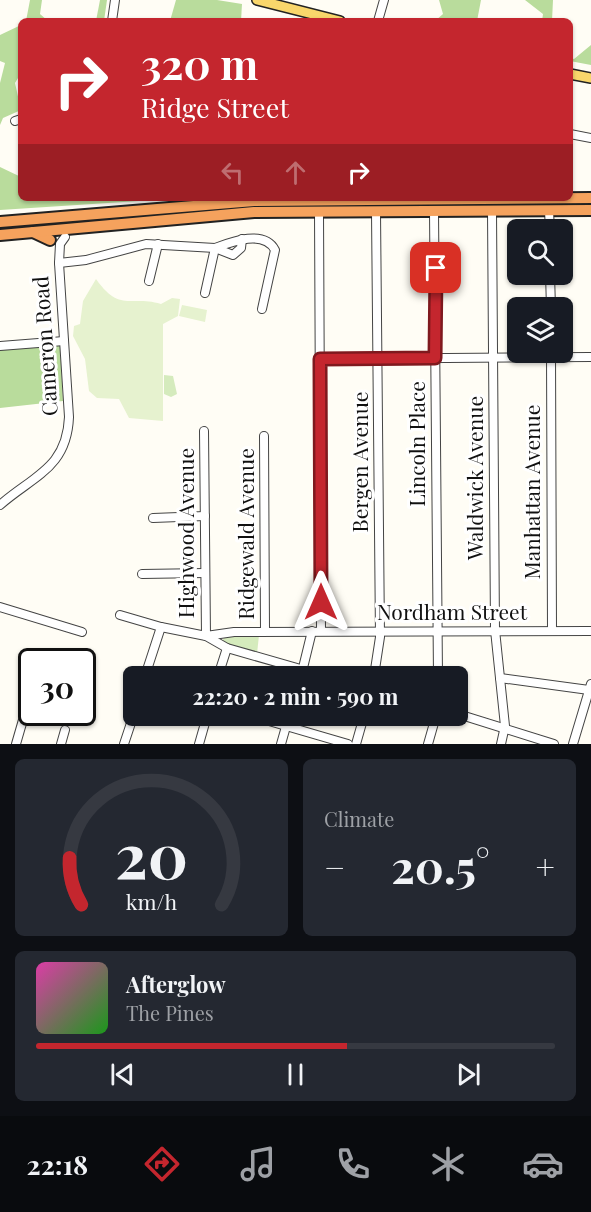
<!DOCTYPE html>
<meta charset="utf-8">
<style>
:root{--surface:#171b24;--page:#242831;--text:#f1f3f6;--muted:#9ea1a6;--line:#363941;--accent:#c4262e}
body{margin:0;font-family:"Playfair Display",serif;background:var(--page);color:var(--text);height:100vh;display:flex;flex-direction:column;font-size:22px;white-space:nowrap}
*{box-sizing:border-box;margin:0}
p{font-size:20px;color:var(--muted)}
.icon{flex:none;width:33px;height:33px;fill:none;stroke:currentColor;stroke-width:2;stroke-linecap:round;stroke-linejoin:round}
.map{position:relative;height:744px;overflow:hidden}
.details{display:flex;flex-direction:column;gap:15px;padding:15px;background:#0d0f14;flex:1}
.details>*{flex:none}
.banner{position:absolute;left:18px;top:18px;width:555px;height:183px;border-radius:9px;box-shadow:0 2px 4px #0004;background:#c4262e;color:#fff;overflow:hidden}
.tools{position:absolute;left:507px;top:219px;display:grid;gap:12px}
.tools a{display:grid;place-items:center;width:66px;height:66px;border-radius:9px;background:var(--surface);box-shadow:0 2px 4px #0004;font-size:30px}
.speed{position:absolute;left:18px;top:648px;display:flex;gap:12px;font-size:30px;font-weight:700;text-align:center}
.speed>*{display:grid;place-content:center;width:78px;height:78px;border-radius:50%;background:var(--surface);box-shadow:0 2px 4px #0004;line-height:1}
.speed .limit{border:3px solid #111;border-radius:9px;background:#fff;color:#111}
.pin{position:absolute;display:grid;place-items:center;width:51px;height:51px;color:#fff;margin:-26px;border-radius:12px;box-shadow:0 3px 9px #0006}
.me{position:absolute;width:66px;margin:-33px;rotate:0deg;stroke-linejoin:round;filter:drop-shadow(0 0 4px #0008)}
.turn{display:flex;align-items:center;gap:21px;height:126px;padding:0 24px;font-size:27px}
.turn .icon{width:78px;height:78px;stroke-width:2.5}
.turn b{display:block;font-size:42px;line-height:51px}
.lanes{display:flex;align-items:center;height:57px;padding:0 24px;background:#0003;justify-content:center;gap:30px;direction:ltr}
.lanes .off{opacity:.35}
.big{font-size:45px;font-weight:700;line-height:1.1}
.details .widget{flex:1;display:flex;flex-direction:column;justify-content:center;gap:9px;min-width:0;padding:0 21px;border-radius:9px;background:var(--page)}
.details .dial{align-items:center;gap:0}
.dial svg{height:156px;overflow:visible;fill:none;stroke:var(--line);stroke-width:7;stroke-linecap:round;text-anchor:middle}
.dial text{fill:var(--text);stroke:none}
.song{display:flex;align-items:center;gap:18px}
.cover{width:72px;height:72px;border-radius:9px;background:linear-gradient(135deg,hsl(320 70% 55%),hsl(120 70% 35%))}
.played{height:6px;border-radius:3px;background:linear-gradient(90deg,var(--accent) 60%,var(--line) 60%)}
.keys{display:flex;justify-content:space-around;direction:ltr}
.heat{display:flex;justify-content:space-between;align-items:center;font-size:33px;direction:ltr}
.details .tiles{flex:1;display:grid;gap:15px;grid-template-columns:1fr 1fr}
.widget:last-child{grid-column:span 2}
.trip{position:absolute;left:123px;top:666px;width:345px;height:60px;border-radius:9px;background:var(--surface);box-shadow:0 2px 4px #0004;font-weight:700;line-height:60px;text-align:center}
.tabs{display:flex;height:96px;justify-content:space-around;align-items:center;background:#090b0e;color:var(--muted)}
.tabs .icon{width:42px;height:42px}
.tabs .selected{color:var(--accent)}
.tabs b{font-size:27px;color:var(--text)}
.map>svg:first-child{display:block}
</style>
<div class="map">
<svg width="591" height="744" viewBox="0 0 591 744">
<rect width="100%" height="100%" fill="#fffdf5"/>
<g fill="#d5ebbd">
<path d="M164,375L173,376L177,394L171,397L164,394Z"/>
<path d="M228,635H259L257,654L224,644L223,639Z"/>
</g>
<g fill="#b9dc9c">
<path d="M30,0H42L40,14L48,21H26Z"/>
<path d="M100,0H107L104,21H96Z"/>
<path d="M176,0H217L242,4L241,21H170Z"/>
<path d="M439,0H481L477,21H435L443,14Z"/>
<path d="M525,0H553L552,21H542L543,14Z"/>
<path d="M21,25V73L15,83L21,110L3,118L0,125V83L5,63L0,61V35Z"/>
<path d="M591,45V65L570,61V58L574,59Z"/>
<path d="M0,167L21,177V198H185L0,210Z"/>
<path d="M60,345L63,401L0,408V350Z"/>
</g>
<g fill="#e6f2cf">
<path d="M96,279C120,313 130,295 161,304L172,298L180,299L178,316L163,324V421L129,418L119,399L97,398L89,391L85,359L73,336L74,326L80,324L83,301Z"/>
<path d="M182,305L207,310L205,322L179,316Z"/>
</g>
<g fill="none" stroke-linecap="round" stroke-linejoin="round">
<defs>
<g id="minor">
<path d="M112,21L115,0"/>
<path d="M378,21L384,0"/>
<path d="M15,121L21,119"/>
<path d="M570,134L591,138"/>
<path d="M434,211L438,676"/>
<path d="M492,211L495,630L505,726L501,744"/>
<path d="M549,211L550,230"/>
<path d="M319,212L321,631"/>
<path d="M59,263L86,260L146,244L215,248L233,255L241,248L242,239"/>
<path d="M550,274L551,308"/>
<path d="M149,281L158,244"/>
<path d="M205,293L215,248C231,242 264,229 275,250L262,309"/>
<path d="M0,346L64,341"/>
<path d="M551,352L552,631"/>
<path d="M320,359L591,357"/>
<path d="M204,431L206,636L234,632L591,631"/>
<path d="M264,436L265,631"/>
<path d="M0,505C33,476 67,468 69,417L59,263L60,244L65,237"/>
<path d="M153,518L205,516"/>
<path d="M142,574L205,573"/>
<path d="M0,607L82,632"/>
<path d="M120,615L161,627L206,636L227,648L325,676"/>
<path d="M145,676L161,627"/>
<path d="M218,676L227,648"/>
<path d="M301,676L312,631"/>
<path d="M374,676L380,637L376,212"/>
<path d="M500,678L589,690"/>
<path d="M458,714L554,744"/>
<path d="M252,716L348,744"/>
<path d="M16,744L25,713"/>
<path d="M61,744L65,730"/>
<path d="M124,744L134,714"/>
<path d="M199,744L207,716"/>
<path d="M281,744L289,716"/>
<path d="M356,744L364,716"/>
<path d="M428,744L436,716"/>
<path d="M573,744L591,684"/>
</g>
<g id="major">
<path d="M257,0L340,21"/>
<path d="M570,74L591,78"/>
</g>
<g id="highway">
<path d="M0,222L254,201L591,198"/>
<path d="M33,232L50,240"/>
<path d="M0,235L254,212L591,210"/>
</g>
</defs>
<use href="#minor" stroke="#444" stroke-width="10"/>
<use href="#major" stroke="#222" stroke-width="12"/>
<use href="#highway" stroke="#222" stroke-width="14"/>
<use href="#minor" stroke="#fff" stroke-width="8"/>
<use href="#major" stroke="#f9d66b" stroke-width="9"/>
<use href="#highway" stroke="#f5a25d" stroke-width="10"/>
</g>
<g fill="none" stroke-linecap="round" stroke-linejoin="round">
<defs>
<path id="route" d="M321,602L320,359L435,358L436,268"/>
</defs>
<use href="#route" stroke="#7f191e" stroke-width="15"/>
<use href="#route" stroke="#c4262e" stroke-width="10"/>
</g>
<g text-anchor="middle" stroke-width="6" stroke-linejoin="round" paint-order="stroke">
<g font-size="21" fill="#111" stroke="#fff">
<text transform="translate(46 346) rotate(-94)" y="7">Cameron Road</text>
<text transform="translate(418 444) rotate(-90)" y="7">Lincoln Place</text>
<text transform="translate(361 462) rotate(-90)" y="7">Bergen Avenue</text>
<text transform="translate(476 478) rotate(-90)" y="7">Waldwick Avenue</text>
<text transform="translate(533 492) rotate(-90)" y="7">Manhattan Avenue</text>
<text transform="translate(187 533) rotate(-90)" y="7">Highwood Avenue</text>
<text transform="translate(247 534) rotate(-90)" y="7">Ridgewald Avenue</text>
<text x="452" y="620">Nordham Street</text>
</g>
</g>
</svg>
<div class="tools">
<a><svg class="icon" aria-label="search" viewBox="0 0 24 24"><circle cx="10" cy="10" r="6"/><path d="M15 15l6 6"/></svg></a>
<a><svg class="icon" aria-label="layers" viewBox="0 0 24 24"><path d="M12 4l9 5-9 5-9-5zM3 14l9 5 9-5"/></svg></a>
</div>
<div class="speed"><div class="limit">30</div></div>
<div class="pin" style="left:436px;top:268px;background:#d93025"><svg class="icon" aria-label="arrive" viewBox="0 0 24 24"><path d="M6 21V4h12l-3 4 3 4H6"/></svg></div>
<svg class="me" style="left:321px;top:602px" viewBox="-20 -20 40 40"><path d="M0-17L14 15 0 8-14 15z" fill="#c4262e" stroke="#fff" stroke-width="4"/></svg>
<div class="trip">22:20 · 2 min · 590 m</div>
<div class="banner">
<div class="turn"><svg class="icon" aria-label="right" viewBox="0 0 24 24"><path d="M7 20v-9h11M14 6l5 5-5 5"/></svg><div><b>320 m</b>Ridge Street</div></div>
<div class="lanes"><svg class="icon off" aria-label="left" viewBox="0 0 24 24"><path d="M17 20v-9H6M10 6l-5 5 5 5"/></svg><svg class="icon off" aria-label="ahead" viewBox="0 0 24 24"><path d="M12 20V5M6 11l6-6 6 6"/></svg><svg class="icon" aria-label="right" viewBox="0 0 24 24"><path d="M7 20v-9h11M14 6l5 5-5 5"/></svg></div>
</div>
</div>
<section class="details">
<div class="tiles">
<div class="widget dial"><svg viewBox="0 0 100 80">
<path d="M14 69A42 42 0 1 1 86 69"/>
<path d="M14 69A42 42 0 0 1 8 45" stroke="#c4262e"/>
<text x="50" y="56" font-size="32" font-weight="700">20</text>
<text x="50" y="72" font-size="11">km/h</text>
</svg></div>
<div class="widget"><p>Climate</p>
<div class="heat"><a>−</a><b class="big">20.5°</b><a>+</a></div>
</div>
<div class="widget">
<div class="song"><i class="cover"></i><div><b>Afterglow</b><p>The Pines</p></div></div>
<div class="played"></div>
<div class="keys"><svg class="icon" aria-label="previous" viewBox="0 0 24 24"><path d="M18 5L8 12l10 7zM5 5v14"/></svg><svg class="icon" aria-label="pause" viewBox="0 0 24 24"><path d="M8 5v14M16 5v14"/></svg><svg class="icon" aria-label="next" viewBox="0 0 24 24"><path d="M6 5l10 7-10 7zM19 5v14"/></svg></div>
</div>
</div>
</section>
<nav class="tabs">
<b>22:18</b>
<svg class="icon selected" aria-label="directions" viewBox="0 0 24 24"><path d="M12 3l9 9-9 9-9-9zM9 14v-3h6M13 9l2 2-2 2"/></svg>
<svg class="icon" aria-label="music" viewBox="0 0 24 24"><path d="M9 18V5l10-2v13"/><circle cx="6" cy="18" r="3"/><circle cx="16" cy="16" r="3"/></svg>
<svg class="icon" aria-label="phone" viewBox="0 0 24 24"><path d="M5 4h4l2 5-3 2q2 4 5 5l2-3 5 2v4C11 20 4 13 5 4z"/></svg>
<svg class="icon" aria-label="climate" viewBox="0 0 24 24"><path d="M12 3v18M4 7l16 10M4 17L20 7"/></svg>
<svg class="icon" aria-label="car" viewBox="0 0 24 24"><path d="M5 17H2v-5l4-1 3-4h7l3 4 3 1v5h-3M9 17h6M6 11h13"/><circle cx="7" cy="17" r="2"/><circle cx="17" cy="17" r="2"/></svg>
</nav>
